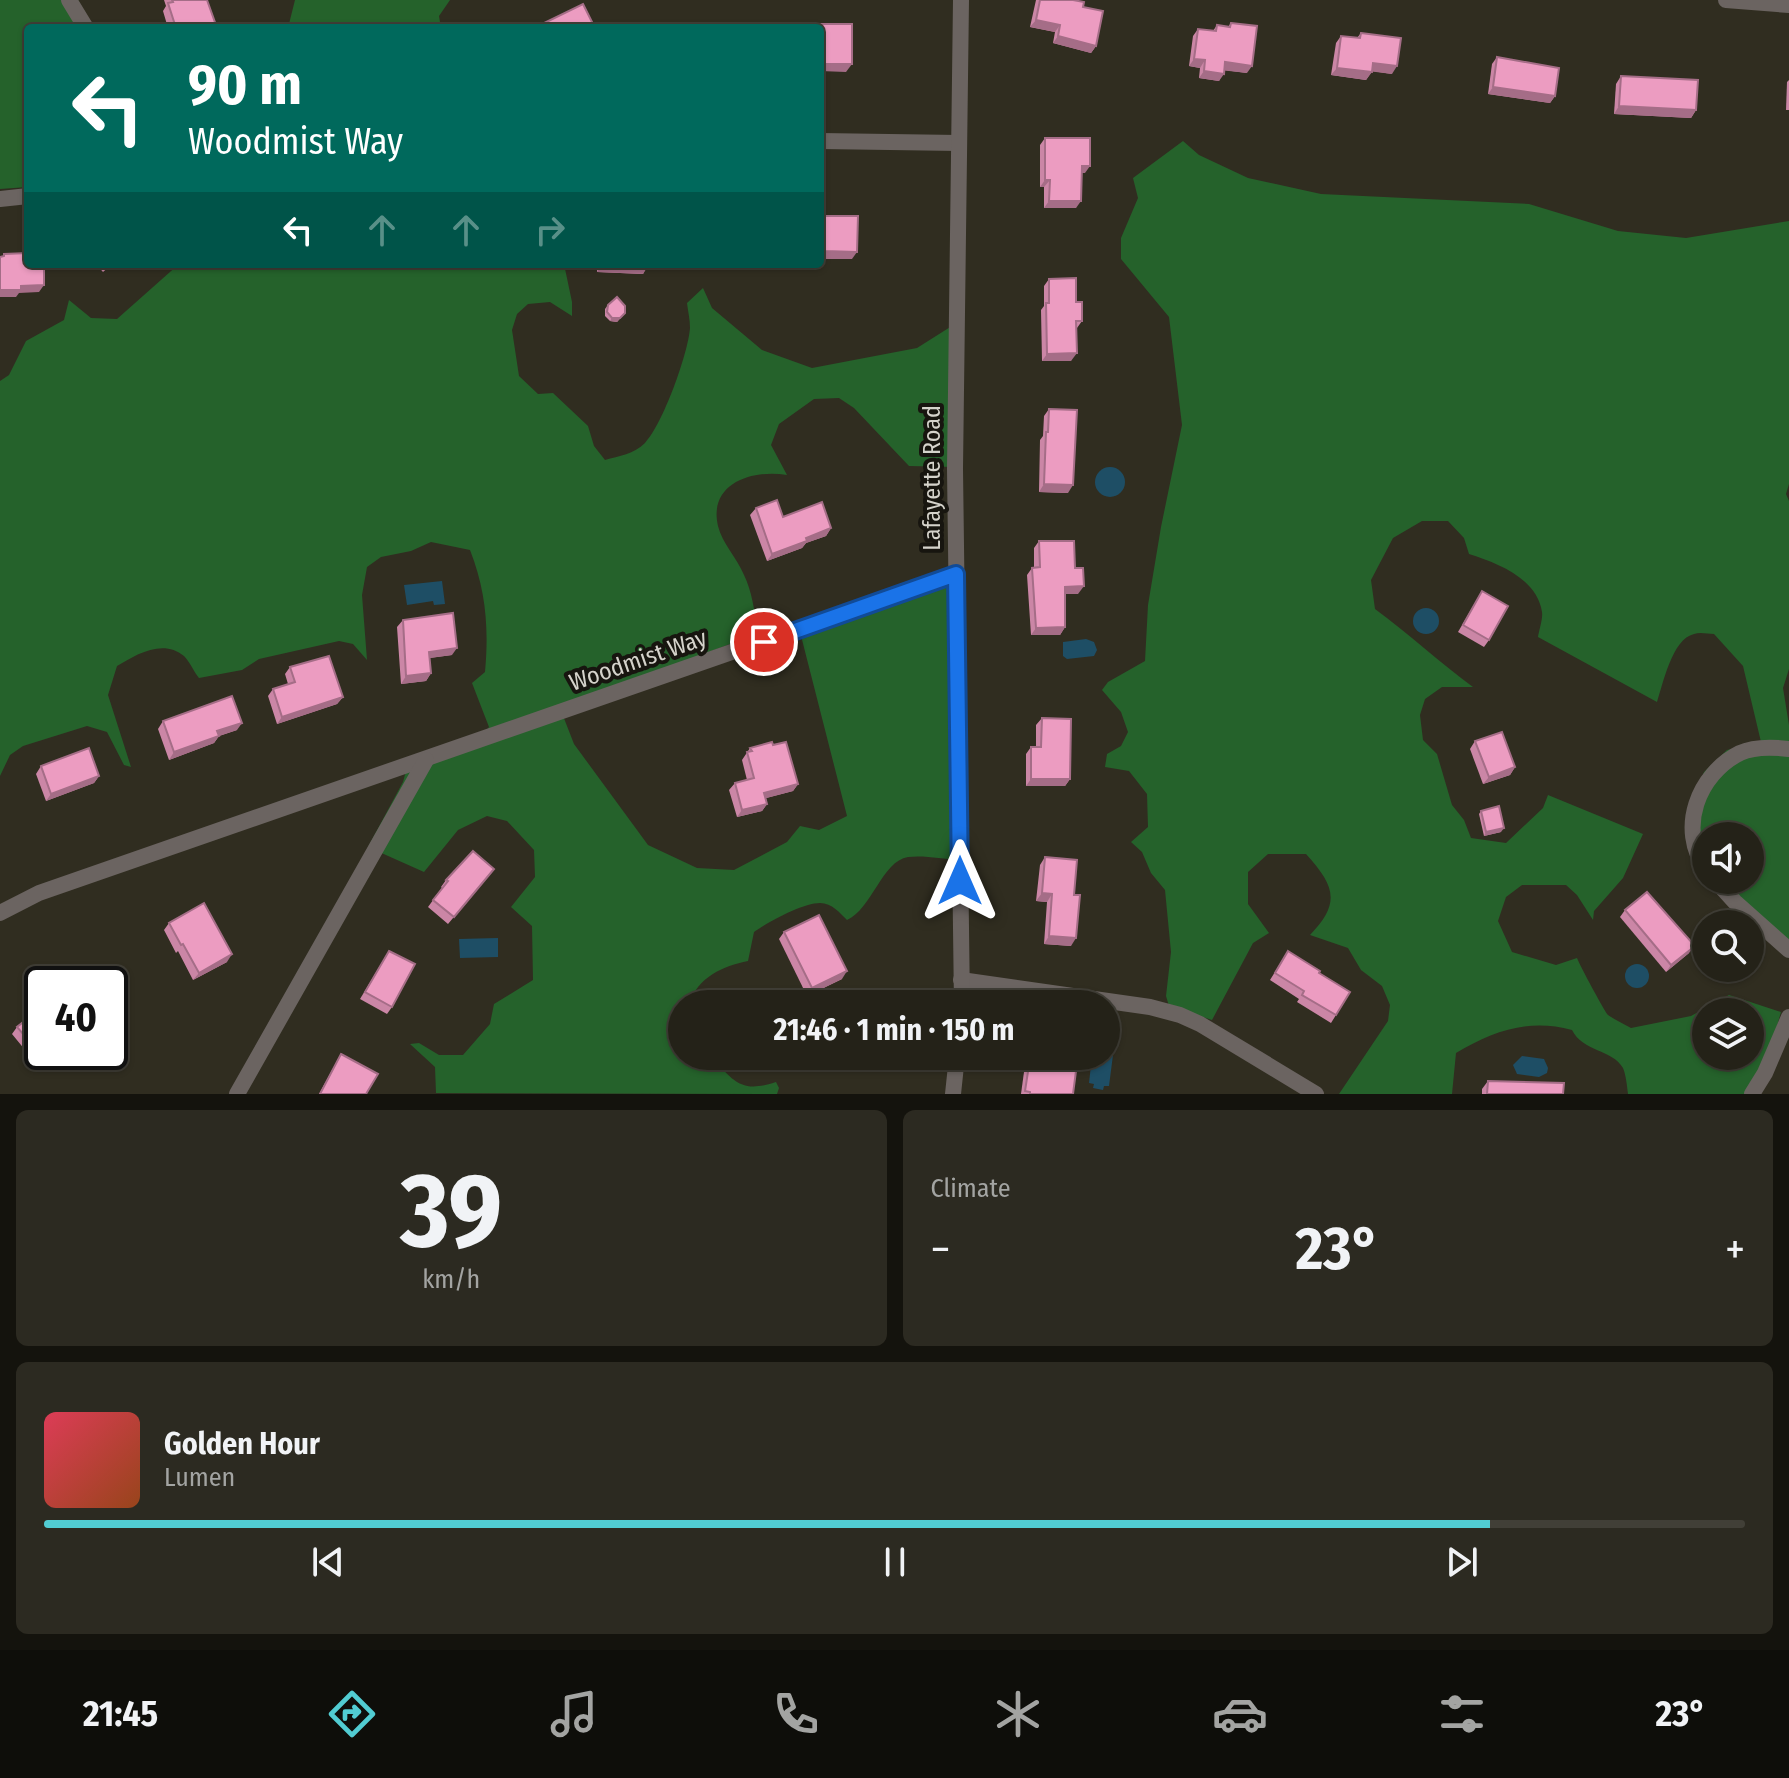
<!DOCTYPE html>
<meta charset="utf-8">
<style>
:root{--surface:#242218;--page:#2c2a21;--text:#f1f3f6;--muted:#a3a4a2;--line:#413f37;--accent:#51ccd2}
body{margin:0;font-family:"Fira Sans Condensed",sans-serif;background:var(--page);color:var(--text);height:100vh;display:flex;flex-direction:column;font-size:30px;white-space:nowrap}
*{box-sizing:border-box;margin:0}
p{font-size:26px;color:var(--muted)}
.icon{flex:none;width:44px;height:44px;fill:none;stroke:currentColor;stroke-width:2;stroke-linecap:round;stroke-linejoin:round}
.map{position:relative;height:1094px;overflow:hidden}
.side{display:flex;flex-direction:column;gap:16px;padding:16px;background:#14130d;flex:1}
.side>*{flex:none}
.hud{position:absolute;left:24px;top:24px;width:800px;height:244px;border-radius:8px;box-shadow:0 2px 6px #0004,0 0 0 2px var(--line);background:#00695c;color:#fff;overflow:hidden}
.controls{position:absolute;left:1692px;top:822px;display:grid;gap:16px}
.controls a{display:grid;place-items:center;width:72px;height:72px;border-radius:50%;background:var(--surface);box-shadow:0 2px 6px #0004,0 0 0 2px var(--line);font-size:40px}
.speed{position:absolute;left:24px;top:966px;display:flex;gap:16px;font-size:40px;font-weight:700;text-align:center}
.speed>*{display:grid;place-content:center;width:104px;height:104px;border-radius:50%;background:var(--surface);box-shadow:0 2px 6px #0004,0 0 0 2px var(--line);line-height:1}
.speed .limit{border:4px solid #111;border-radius:12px;background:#fff;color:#111}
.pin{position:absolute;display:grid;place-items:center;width:68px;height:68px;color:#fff;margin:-34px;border:4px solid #fff;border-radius:50%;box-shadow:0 2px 8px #0007}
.me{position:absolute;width:88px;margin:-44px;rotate:0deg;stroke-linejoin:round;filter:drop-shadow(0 0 6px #0008)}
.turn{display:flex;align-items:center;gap:28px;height:168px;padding:0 32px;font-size:36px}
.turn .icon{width:104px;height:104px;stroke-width:2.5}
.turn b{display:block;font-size:56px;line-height:68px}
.lanes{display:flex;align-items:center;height:76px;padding:0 32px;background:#0003;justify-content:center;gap:40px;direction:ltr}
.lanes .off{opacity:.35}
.big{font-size:60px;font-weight:700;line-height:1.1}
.side .tile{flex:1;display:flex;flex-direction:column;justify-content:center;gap:12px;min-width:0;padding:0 28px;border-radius:12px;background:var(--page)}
.side .dial{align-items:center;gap:0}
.dial b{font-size:104px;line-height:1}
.song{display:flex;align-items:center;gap:24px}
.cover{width:96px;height:96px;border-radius:12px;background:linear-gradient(135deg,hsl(350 70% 55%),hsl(20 70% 35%))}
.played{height:8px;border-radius:4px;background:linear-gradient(90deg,var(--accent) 85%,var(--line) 85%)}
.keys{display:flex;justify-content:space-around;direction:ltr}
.heat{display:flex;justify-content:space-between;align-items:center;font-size:44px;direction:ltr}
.side .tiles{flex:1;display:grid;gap:16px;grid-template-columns:1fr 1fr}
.tile:last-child{grid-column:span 2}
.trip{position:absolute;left:668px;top:990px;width:452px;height:80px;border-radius:40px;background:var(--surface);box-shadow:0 2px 6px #0004,0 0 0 2px var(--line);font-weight:700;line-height:80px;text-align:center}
.tab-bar{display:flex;height:128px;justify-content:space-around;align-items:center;background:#0e0e0a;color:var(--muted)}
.tab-bar .icon{width:56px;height:56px}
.tab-bar .selected{color:var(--accent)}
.tab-bar b{font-size:36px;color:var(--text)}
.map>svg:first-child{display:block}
</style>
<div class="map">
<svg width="1789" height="1094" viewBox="0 0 1789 1094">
<rect width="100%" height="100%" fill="#302d20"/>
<g fill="#25622b" fill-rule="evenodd">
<path d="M0,0H78L94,28H28V187L0,189Z"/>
<path d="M295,0H450L439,16L441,28H288Z"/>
<path d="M1183,141L1199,155L1248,178L1321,194L1529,204L1618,231L1686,238L1789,221V484L1786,494L1789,501V669L1783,688L1789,725V950L1718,880H1750V836H1706V864L1693,801L1704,772L1727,750L1761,742L1743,666L1714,634C1708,634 1700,632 1694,634C1672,639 1663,684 1657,702L1538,637C1539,630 1543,619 1542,612C1537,578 1497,563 1469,554L1464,538L1448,521H1422L1393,538L1371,580L1375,609C1409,634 1439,662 1473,687H1442L1425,699L1420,715L1423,740L1437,754L1452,805L1464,820L1471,838L1506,843L1543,808L1548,795L1643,834L1623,878L1594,911L1593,920L1577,895L1566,885H1522L1506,897L1498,921L1512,952L1556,965L1577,958C1579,964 1605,1012 1608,1015C1615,1020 1624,1024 1631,1028L1691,1016L1729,995L1781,1012L1768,1058L1744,1094H1628C1627,1086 1626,1075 1623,1068C1612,1049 1583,1052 1572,1030C1529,1018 1493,1031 1456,1053L1452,1094H1339L1388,1021L1390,1005L1382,986L1361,970L1348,948L1310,935C1341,903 1335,886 1306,854H1268L1248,872V904L1269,933L1253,943L1212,1020L1169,1006L1166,996L1171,952L1165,890L1151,873L1142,852L1131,842L1148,827L1147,794L1129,771L1105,767L1107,754L1121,746L1128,732L1121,712L1102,690L1108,682L1145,661L1148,605L1161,527L1182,425L1169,317L1121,259V238L1138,198L1133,178ZM1706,1012H1750V1056H1706Z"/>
<path d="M179,264H220L236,270L251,264H564L572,302V316L550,302L528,304L517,314L512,330L519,376L538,394L553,393L588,426L594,446L605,460C619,456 634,454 645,443C663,424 688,354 690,328C690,320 688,311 687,303L703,288L712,308L762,350L812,368L917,348L955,324L954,467L909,466L854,408L839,398L814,399L779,424L771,445L787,475C753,469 708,483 718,526C722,543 737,558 744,575C752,591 754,611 758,629L754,635L560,708L574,744L648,845L697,868L734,870L787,842L800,826L819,830L847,816L798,624L802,619L887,590L950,582L959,860C943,859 924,855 908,857C882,861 872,909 847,920C840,913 832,903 820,903C803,903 768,922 754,932L748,961C723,966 698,977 689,1004H682V1056H711C733,1081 741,1094 776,1082L779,1088L777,1094L436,1093L435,1067L410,1044L419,1043L439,1055H463L490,1024L494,1004L533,980L532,926L511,907L535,877L534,850L507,821L487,816L458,830L424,872L368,847L403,782L409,760L485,732L489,727L472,683L485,672C489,628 486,591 470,550L431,542L411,551L381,557L367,567L362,595L367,660L353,644L339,641L259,659L242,670L199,678C194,672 190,662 184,656C163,638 135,655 117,666L108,695L131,767L124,765L107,732L87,726L23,746L10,755L0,776V381L9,375L26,341L64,320L69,300L91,318L117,319Z"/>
</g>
<g fill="#1e4e65">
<circle cx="1110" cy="482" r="15"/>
<path d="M442,581L445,604L434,605L433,601L407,605L404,585Z"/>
<circle cx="1426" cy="621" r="13"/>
<path d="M1086,639L1094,642L1097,650L1094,656L1067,659L1063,656V642Z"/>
<path d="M498,938V957L460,958L459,939Z"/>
<circle cx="1637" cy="976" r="12"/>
<path d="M1106,1046L1114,1047L1109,1086H1104L1103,1090L1093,1088L1094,1084L1089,1083L1092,1056H1106Z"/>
<path d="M1522,1056L1544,1059L1548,1068L1547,1073L1539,1077L1517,1074L1513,1065Z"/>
</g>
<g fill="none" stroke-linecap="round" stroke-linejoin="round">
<g stroke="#6b6461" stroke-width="16">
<path d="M69,0L86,28"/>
<path d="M820,141L959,143"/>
<path d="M0,199L28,196"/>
<path d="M1706,869C1677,829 1698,774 1740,753C1755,746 1773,747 1789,749"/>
<path d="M1715,880L1735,902L1789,950"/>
<path d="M0,913L39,893L956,574"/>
<path d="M961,980L1150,1007L1180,1015L1200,1024L1316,1094"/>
<path d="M237,1094L426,760"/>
<path d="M1752,1094L1765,1073L1789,1017"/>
</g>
<g stroke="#6b6461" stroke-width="16">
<path d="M961,0L955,469L962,1004"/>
<path d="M1726,0L1789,5"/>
<path d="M953,1094L957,1056"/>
</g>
</g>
<g fill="#cb86a6">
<path d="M164,0H207L217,28H168L163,11L166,6Z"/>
<path d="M1036,0H1073L1083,7L1096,46L1091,53L1053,43L1055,32L1030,27Z"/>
<path d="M1231,23L1247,73L1224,70L1219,81L1199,78L1200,68L1189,66L1193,36L1198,29L1213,31L1217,25L1228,27Z"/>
<path d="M1361,33L1392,74L1372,71L1366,80L1331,75L1336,43L1341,36L1357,38Z"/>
<path d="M1497,57L1555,96L1550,103L1488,94L1492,64Z"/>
<path d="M1621,76L1696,110L1691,118L1614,114L1616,84Z"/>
<path d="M1789,80V110H1786L1787,82Z"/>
<path d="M1045,138L1085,173H1082L1076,208H1044V187H1040V145Z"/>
<path d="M96,264H112L103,272Z"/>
<path d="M597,264H648L643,274L597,272Z"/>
<path d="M1049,279L1076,302L1082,321L1077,328L1071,361H1042L1041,310L1044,306V286Z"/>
<path d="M608,305L625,313L617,322L610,321L605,316V309Z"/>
<path d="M1049,409L1068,493L1039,492L1040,440L1043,436L1044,416Z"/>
<path d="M756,508L783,517L831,528L826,536L806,543L802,548L767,561L750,515Z"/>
<path d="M1039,541L1075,568L1078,594H1065V627L1060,635H1031L1027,575L1032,568H1034V548Z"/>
<path d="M1482,591L1489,640L1484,647L1458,632Z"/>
<path d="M403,620L452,655L429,658L431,673L426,681L401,684L397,627Z"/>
<path d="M290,667L343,697L337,704L277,724L268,696L273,689L288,684L285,674Z"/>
<path d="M1042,718L1070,779L1065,786H1026V754L1031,747H1036V725Z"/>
<path d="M163,721L237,730L219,736L214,743L169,760L158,729Z"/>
<path d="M1475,741L1515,767L1510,775L1483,784L1470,749Z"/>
<path d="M773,745L798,784L793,791L766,798L767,804L762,811L737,817L729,790L735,783L747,780L742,760L750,748Z"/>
<path d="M41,766L99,776L94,783L46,801L36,774Z"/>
<path d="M1481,811L1501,832L1484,836L1479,814Z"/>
<path d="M1045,857L1074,895L1071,946L1044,944L1047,902L1036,901L1040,865Z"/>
<path d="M494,869L448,924L428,907L442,888L441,887L446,880Z"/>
<path d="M1625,910L1689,953L1666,972L1620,917Z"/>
<path d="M169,923L227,962L193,980L178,951L176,953L164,930Z"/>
<path d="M784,932L842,979L807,996L779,939Z"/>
<path d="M389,951L392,1007L387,1014L360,999Z"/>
<path d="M1288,951L1319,973L1336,1015L1331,1023L1297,1002L1299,999L1270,980Z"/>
<path d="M42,1000V1046L30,1056L12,1034L17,1027L37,1011L35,1009Z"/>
<path d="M341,1054L366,1094H319Z"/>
<path d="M1029,1065L1073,1094H1021L1024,1072Z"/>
<path d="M1488,1081L1563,1094H1482V1089Z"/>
</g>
<g fill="#a56d87">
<path d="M1036,20L1060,25L1055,32L1030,27Z"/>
<path d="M1058,36L1096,46L1091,53L1053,43Z"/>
<path d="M1194,59L1205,60L1200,68L1189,66Z"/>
<path d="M1225,62L1252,66L1247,73L1220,70Z"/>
<path d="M1373,63L1397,66L1392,74L1368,71Z"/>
<path d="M820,64H852L846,72L820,71Z"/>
<path d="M1337,68L1372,72L1366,80L1331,75Z"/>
<path d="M1204,71L1224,74L1219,81L1199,78Z"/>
<path d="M1493,87L1555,96L1550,103L1488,94Z"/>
<path d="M1619,106L1696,110L1691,118L1614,114Z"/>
<path d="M1082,166H1090L1085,173H1077Z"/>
<path d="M1045,180H1050L1044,187H1040Z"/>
<path d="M1049,201H1081L1076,208H1044Z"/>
<path d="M824,251L857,252L852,259H820Z"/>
<path d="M602,265L648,266L643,274L597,272Z"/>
<path d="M44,285L39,292L19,293L16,297H0V290L21,286Z"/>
<path d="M625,313L617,322L610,321L612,318Z"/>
<path d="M1077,353L1071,361H1042L1047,354Z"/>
<path d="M1044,484L1073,485L1068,493L1039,492Z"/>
<path d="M831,528L826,536L806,543L802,548L767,561L772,554L806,538Z"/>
<path d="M1084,586L1078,594H1060L1065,587Z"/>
<path d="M1065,627L1060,635H1031L1036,628Z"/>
<path d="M457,648L452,655L423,659L429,652Z"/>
<path d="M431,673L426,681L401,684L406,676Z"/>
<path d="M343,697L337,704L277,724L282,717Z"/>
<path d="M242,723L237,730L219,736L214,743L169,760L174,752L217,731Z"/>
<path d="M1515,767L1510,775L1483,784L1489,777Z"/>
<path d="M99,776L94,783L46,801L51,794Z"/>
<path d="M1031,779H1070L1065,786H1026Z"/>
<path d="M798,784L793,791L759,800L764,793Z"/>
<path d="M767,804L762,811L737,817L742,810Z"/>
<path d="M1504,828L1501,832L1484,836L1486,832Z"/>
<path d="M1042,893L1052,894L1047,902L1036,901Z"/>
<path d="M1049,936L1076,938L1071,946L1044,944Z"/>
<path d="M1695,946L1689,953L1666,972L1671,965Z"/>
<path d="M232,954L227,962L193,980L199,973Z"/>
<path d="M847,971L842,979L807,996L812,988Z"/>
<path d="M42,1043V1046L30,1056L35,1048Z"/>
</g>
<g fill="#ec9cc1" stroke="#a56d87" stroke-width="2">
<path d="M172,0H207L217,28H176L168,3L173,2Z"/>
<path d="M1040,0H1073L1084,2L1083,7L1103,11L1096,46L1058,36L1060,25L1036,20Z"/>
<path d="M583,4L595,28H534Z"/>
<path d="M1231,23L1257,26L1252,66L1225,62L1224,74L1204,71L1205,60L1194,59L1198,29L1216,31L1217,25L1230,27Z"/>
<path d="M818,24H852V64H820V28H786V26H818Z"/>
<path d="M1361,33L1401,38L1397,66L1373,63L1372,72L1337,68L1341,36L1360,38Z"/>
<path d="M1497,57L1559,68L1555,96L1493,87Z"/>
<path d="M1621,76L1698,80L1696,110L1619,106Z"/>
<path d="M1045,138H1090V166H1082L1081,201H1049L1050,180H1045Z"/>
<path d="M820,216H858L857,252L824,251V245H820Z"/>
<path d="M28,253V264H44V285L21,286V290H0V257L4,256V254Z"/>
<path d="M602,264H648V266L602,265Z"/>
<path d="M1076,278V302H1082V321H1076L1077,353L1047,354L1046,303H1049V279Z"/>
<path d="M617,297L625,306V313L620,318H612L607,312L608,305Z"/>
<path d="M1049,409L1077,410L1073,485L1044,484L1046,432H1048Z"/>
<path d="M777,500L783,517L822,502L831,528L806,538L807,541L772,554L756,508Z"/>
<path d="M1039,541H1074L1075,568H1083L1084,586L1065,587V627L1036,628L1032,568L1040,567Z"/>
<path d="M1482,591L1508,606L1489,640L1463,625Z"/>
<path d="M453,613L457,648L429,652L431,673L406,676L403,620Z"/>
<path d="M329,656L343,697L282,717L273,689L295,682L290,667Z"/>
<path d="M232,696L242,723L217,731L219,736L174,752L163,721Z"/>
<path d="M1042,718L1071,719L1070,779H1031V747H1041Z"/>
<path d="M1502,732L1515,767L1489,777L1475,741Z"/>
<path d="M772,742L773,745L786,742L798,784L764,793L767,804L742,810L735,783L754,778L747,752L752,751L750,748Z"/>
<path d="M89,748L99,776L51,794L41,766Z"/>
<path d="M1499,806L1504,828L1486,832L1481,811Z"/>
<path d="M473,851L494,869L454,917L433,900L448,881L446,880Z"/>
<path d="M1045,857L1077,860L1074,895H1080L1076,938L1049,936L1052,894L1042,893Z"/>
<path d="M1647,892L1695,946L1671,965L1625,910Z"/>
<path d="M204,903L232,954L199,973L183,944L181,945L169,923Z"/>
<path d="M819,915L847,971L812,988L784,932Z"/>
<path d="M389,951L415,964L392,1007L365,992Z"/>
<path d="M1288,951L1320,971L1319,973L1350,992L1336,1015L1302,995L1304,991L1275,973Z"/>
<path d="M70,977L76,984H61Z"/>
<path d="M42,1007V1043L35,1048L17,1027Z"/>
<path d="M341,1054L378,1074L366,1094H320Z"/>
<path d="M1029,1065L1076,1071L1073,1094H1030V1092L1025,1091Z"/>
<path d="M1488,1081L1564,1083L1563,1094H1487Z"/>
</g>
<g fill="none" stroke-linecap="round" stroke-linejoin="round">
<defs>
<path id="route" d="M764,642L956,574L960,881"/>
</defs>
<use href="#route" stroke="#114b97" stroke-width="20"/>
<use href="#route" stroke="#1a73e8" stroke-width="14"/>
</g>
<g text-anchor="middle" stroke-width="8" stroke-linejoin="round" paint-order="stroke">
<g font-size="24" fill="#d5d3cb" stroke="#17150f">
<text transform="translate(932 478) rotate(-90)" y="8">Lafayette Road</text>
<text transform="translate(638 660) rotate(-19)" y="8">Woodmist Way</text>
</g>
</g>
</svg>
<div class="controls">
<a><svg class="icon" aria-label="sound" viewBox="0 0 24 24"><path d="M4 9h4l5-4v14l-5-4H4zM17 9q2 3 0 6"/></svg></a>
<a><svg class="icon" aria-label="search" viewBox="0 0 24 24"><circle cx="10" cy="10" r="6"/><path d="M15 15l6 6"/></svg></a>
<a><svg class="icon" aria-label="layers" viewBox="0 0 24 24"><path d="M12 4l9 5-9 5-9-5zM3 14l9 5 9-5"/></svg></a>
</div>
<div class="speed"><div class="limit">40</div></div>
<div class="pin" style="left:764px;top:642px;background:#d93025"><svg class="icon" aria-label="arrive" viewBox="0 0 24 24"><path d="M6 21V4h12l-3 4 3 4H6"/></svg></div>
<svg class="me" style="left:960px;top:881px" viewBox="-20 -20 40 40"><path d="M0-17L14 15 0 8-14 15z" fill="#1a73e8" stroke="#fff" stroke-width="4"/></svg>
<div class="trip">21:46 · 1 min · 150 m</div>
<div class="hud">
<div class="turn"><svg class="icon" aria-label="left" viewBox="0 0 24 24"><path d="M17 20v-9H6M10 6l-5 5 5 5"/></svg><div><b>90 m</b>Woodmist Way</div></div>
<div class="lanes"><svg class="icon" aria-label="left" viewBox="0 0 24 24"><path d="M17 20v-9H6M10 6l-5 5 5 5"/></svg><svg class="icon off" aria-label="ahead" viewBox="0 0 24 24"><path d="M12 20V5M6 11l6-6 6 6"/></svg><svg class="icon off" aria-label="ahead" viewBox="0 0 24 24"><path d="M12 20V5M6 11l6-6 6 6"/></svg><svg class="icon off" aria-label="right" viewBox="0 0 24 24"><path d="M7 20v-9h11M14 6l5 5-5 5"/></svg></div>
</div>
</div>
<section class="side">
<div class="tiles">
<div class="tile dial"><b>39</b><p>km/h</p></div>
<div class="tile"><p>Climate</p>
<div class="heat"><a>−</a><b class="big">23°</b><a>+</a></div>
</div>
<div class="tile">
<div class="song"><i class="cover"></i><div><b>Golden Hour</b><p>Lumen</p></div></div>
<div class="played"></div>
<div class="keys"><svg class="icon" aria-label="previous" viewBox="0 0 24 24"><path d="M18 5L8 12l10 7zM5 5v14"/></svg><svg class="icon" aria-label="pause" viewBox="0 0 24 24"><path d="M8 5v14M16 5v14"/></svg><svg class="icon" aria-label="next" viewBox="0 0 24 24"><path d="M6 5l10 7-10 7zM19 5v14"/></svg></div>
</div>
</div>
</section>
<nav class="tab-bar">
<b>21:45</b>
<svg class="icon selected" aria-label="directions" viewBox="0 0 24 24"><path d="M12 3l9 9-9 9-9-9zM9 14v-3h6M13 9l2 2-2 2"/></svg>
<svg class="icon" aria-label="music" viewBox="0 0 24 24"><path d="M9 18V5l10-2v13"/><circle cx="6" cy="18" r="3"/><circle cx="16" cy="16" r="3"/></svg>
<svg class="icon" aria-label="phone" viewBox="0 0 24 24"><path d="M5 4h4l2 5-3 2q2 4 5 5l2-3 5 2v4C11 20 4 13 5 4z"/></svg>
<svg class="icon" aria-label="climate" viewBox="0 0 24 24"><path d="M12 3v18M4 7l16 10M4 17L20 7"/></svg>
<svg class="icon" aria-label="car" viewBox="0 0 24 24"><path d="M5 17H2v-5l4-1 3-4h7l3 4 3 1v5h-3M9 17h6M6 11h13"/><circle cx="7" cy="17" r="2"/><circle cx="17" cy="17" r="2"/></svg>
<svg class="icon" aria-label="filters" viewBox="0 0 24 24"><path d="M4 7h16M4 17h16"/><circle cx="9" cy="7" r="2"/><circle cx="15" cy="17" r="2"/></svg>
<b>23°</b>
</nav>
